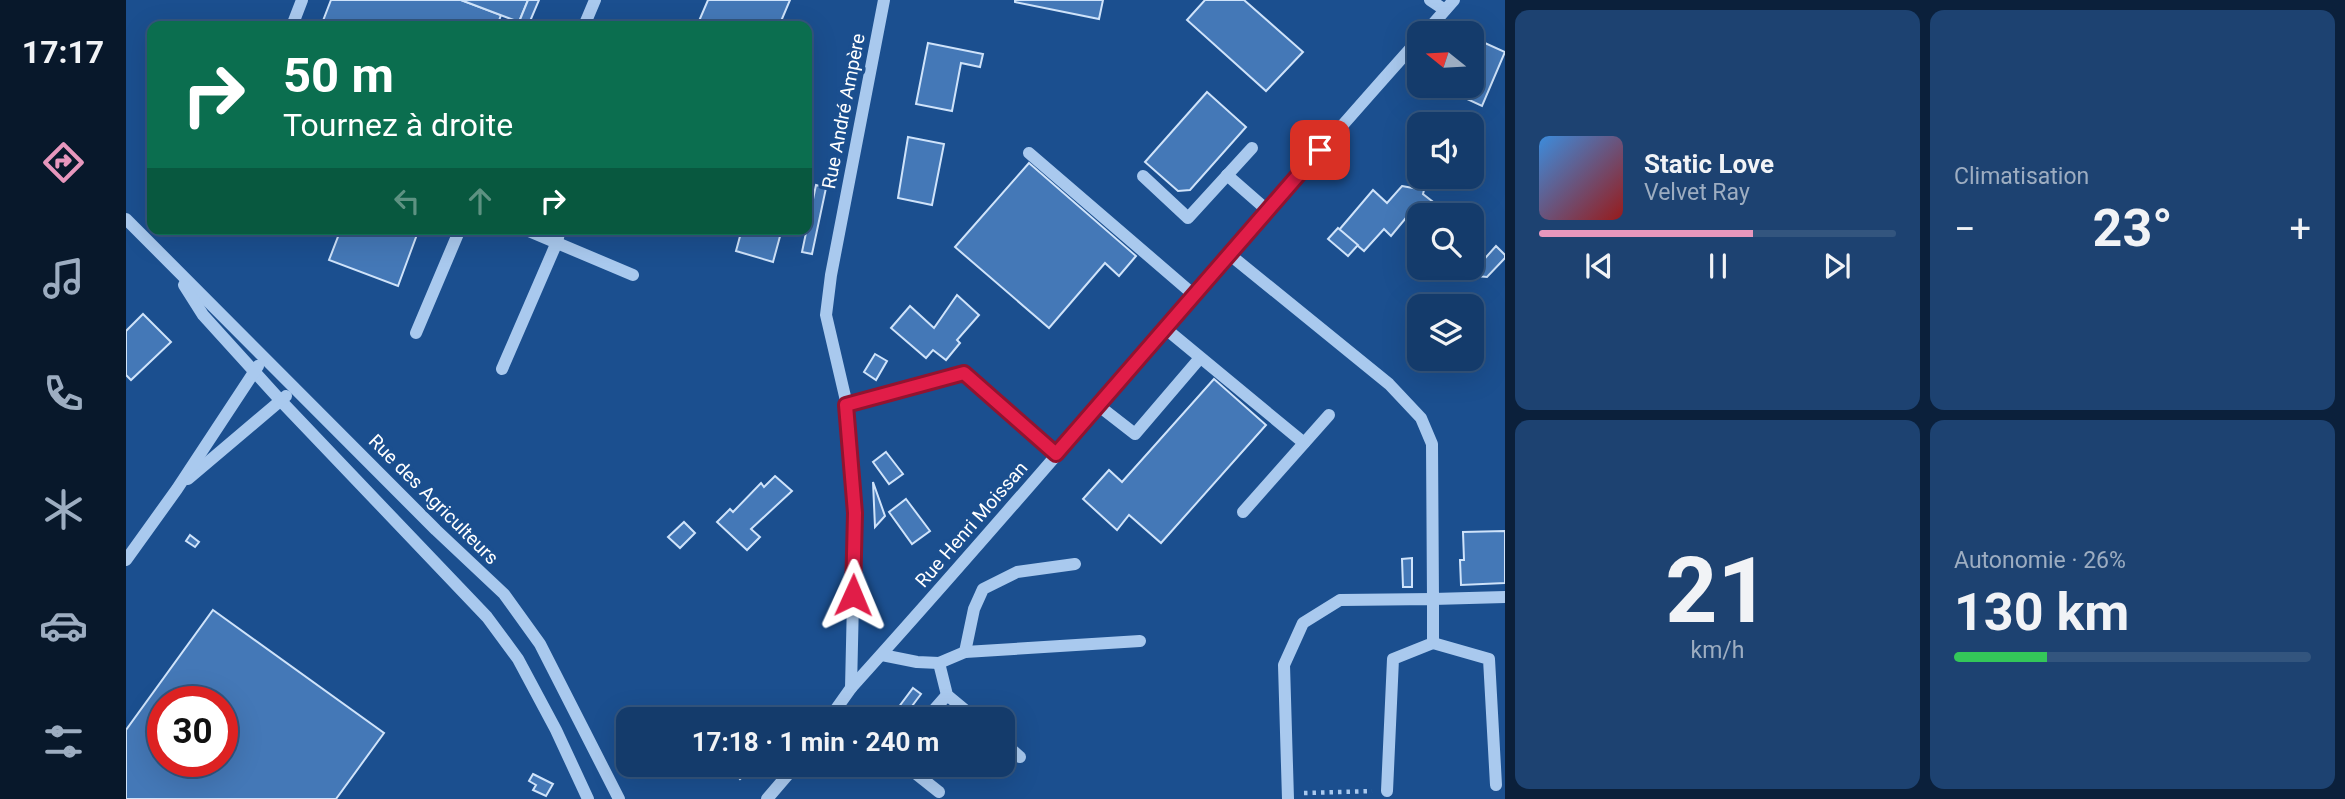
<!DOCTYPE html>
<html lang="fr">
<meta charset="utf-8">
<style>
:root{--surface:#143b6b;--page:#1d4271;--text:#f1f3f6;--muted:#9dadc1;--line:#33557e;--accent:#e797bd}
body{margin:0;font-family:Roboto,sans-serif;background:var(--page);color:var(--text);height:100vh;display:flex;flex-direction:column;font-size:26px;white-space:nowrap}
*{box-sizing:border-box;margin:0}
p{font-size:23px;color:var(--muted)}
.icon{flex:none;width:38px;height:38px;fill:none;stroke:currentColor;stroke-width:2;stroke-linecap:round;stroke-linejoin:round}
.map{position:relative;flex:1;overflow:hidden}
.drawer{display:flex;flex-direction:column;gap:10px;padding:10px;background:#0b203b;width:840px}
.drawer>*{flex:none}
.banner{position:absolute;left:21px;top:21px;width:665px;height:214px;border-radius:14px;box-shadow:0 7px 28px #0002,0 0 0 2px var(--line);background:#0b6e4f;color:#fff;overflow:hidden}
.needle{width:46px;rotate:288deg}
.tools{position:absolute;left:1281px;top:21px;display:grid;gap:14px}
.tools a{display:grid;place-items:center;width:77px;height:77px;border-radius:14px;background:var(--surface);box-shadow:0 7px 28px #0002,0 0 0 2px var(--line);font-size:35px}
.speed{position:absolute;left:21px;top:686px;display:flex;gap:14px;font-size:35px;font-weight:700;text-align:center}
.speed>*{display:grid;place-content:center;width:91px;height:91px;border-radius:50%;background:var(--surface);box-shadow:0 7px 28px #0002,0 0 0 2px var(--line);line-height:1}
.speed .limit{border:10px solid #d22;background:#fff;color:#111}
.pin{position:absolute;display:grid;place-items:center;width:60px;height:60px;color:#fff;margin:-30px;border-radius:14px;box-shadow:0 4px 10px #0006}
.me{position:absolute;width:77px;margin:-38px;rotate:1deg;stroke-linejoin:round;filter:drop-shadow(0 0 5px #0008)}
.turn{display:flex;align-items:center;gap:24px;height:147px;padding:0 21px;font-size:32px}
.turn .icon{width:91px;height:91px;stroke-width:2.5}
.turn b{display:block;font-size:49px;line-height:60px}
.lanes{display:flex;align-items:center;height:66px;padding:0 21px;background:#0003;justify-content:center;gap:35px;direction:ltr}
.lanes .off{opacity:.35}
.big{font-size:52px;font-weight:700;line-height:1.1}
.drawer .tile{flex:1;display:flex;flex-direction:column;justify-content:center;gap:10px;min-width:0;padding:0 24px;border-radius:14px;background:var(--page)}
.drawer .dial{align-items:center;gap:0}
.dial b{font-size:91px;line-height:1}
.song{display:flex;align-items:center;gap:21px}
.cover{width:84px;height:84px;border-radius:10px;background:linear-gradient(135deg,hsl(210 70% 55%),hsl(0 70% 35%))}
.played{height:7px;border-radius:4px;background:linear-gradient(90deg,var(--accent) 60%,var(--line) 60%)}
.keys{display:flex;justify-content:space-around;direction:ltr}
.heat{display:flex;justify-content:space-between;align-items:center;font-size:38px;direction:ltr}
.charge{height:10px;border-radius:5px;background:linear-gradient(90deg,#34c759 26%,var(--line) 0)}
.drawer .tiles{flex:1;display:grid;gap:10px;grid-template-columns:repeat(2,1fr)}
.trip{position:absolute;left:490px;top:707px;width:399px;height:70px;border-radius:14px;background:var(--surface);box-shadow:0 7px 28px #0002,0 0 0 2px var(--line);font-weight:700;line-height:70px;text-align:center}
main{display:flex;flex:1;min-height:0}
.tabs{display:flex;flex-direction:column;width:126px;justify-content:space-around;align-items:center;background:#08182b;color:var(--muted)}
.tabs .icon{width:49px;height:49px}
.tabs .active{color:var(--accent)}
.tabs b{font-size:32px;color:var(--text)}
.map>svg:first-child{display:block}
</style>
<main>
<nav class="tabs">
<b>17:17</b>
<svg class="icon active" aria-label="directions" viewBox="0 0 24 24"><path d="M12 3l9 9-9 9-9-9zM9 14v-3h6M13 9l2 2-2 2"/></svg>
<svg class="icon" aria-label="music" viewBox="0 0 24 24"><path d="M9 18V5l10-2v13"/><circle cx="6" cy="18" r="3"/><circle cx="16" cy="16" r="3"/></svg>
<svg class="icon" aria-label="phone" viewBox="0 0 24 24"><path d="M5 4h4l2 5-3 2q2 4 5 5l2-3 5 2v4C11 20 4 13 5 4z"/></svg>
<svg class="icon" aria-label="climate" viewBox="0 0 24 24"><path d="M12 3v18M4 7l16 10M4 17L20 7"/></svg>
<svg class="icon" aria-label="car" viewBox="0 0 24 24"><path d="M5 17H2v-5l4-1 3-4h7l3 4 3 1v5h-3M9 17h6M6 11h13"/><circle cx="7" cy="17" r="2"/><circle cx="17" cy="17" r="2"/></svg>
<svg class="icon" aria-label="filters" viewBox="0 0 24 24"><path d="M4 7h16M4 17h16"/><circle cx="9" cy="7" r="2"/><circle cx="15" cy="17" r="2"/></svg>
</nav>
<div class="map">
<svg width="1379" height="799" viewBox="0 0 1379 799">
<rect width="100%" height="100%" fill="#1b4f8f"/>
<g fill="#4478b7" stroke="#cfe3fa" stroke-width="2" fill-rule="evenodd">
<path d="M205,0H335L375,15L371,26H195Z"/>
<path d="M335,0H402L393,22Z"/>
<path d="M402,0H413L402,26L393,22Z"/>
<path d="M582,0H664L653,26H586L573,21Z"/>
<path d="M889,0H977L973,19L889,2Z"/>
<path d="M1079,0H1118L1177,52L1140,91L1061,20Z"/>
<path d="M1350,39L1379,52L1356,106L1326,92L1329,86H1346V48Z"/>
<path d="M802,43L857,54L854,67L835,63L826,111L790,104Z"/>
<path d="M1081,92L1120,127L1064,190L1052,191L1019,162Z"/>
<path d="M782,137L818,144L806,205L772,198Z"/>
<path d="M903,163L1010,256L993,276L979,263L923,328L829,247Z"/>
<path d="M690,185L700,188L686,254L676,252Z"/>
<path d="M1276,186L1298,190L1297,194L1315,208L1308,215H1293V223L1284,224L1279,219L1265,236L1258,229L1238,251L1213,230L1247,190L1261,203Z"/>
<path d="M1212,228L1232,245L1222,256L1202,239Z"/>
<path d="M215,229H293L272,286L203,260Z"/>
<path d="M616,229H656L647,262L610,251Z"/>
<path d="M1370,246L1379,255V258L1361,277L1351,276L1353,265Z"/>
<path d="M1346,263L1353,265L1351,276L1338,275L1339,268H1346Z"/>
<path d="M831,295L853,315L831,340L834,343L820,360L807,350L800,358L765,328L784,306L808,328Z"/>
<path d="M17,314L45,342L5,380L0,375V331Z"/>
<path d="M749,354L761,361L750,380L738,372Z"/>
<path d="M1088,379L1140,425L1035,543L1003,515L991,530L957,499L983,470L996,482Z"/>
<path d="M760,452L777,474L763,484L747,462Z"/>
<path d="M649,476L666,491L625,529L634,537L621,550L591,522L604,509L607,512L635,483L638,487Z"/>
<path d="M747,482L759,516L749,527Z"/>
<path d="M780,499L804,531L786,544L763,512Z"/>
<path d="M558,522L569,533L554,548L542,537Z"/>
<path d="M1379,531V583L1335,585L1334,560H1338L1337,532Z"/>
<path d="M64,535L73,542L69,547L60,541Z"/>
<path d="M1286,558V587H1277L1276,559Z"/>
<path d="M87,610L258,733L210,799H0V730ZM37,702H96V761H37Z"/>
<path d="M787,688L795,694L780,714L772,708Z"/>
<path d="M822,707L838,719H813Z"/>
<path d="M602,765H630L614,779Z"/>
<path d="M846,765H870L861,776Z"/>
<path d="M407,774L427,784L420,796L407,790L410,785L403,781Z"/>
</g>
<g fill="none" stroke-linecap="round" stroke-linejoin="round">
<path stroke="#a9c9ee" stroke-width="4.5" stroke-dasharray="3.5 5" stroke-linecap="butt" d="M1178,793L1246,791"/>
<g stroke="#a9c9ee" stroke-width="12">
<path d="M1304,0L1319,10"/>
<path d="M166,26L176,0"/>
<path d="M458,26L469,0"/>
<path d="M1299,33L1328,0"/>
<path d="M903,153L1068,295"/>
<path d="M1101,175L1141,210"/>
<path d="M1017,176L1062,218L1126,148"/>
<path d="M0,219L310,530L378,594L414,644L493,799"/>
<path d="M398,229L507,275"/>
<path d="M1103,254L1263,384L1295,418L1306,444L1307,599L1379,597"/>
<path d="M58,285L77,315L155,401L361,617L392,659L430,730L462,799"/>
<path d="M1040,329L1178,443"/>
<path d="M290,333L334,229"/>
<path d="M376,369L431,242L434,229"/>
<path d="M721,405L838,373L930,454"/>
<path d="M973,406L1009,434L1074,358"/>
<path d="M62,479L160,396"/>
<path d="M1117,512L1203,415"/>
<path d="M0,560L51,489L132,366"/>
<path d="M1307,643L1363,659L1370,785"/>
<path d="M839,652L848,609L857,589L891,572L949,564"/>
<path d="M756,655L791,662L813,663L839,652L1014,641"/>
<path d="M813,663L821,695L850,719"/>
<path d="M725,688L729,513L721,405L700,315L705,275L758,0"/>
<path d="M710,710L721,719"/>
<path d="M703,719L725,688C918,475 1101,253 1293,39"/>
<path d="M800,719L821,695"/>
<path d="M877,742L894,757"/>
<path d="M779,765L813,792"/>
<path d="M641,799L670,765"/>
<path d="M1162,799L1158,665L1177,623L1214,600L1307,599V643L1267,659L1261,791"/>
</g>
</g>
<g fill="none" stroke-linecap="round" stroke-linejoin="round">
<defs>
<path id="route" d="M727,595L729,513L720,405L838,373L930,454L1194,150"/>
</defs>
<use href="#route" stroke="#92132f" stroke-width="18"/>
<use href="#route" stroke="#e11d48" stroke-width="12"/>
</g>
<g text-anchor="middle" stroke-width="7" stroke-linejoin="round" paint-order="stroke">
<g font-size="19" fill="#fff" stroke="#1b4f8f">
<text transform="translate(717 111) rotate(-79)" y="7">Rue André Ampère</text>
<text transform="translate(308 499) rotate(45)" y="7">Rue des Agriculteurs</text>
<text transform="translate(845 524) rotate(-49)" y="7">Rue Henri Moissan</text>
</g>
</g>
</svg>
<div class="tools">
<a><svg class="needle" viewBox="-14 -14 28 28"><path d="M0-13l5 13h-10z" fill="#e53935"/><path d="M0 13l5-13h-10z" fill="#9dadc1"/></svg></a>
<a><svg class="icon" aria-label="sound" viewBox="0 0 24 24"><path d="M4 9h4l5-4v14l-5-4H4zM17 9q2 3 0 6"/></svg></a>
<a><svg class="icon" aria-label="search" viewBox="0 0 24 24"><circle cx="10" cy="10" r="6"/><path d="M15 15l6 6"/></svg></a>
<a><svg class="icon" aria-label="layers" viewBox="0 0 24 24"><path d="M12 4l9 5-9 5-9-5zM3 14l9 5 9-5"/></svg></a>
</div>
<div class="speed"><div class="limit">30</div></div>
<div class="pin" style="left:1194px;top:150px;background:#d93025"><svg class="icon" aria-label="arrive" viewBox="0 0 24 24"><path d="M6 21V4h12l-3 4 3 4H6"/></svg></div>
<svg class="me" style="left:727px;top:595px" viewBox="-20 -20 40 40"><path d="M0-17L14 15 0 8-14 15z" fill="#e11d48" stroke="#fff" stroke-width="4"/></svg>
<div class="trip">17:18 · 1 min · 240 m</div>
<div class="banner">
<div class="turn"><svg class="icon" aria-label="right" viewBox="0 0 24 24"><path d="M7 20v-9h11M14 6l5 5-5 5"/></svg><div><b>50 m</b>Tournez à droite</div></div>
<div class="lanes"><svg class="icon off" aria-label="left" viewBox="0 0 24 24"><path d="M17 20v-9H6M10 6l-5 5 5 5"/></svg><svg class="icon off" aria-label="ahead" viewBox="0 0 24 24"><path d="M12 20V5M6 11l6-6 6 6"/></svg><svg class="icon" aria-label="right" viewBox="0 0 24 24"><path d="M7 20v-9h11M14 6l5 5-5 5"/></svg></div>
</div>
</div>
<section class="drawer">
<div class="tiles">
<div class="tile">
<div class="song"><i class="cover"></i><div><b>Static Love</b><p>Velvet Ray</p></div></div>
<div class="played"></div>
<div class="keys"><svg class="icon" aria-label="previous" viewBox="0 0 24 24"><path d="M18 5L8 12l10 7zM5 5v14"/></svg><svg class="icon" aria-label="pause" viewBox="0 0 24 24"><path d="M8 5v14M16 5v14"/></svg><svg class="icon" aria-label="next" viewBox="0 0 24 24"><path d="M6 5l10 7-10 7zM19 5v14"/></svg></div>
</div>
<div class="tile"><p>Climatisation</p>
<div class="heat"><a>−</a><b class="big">23°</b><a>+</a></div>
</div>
<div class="tile dial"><b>21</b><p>km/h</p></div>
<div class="tile"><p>Autonomie · 26%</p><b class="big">130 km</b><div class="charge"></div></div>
</div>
</section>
</main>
